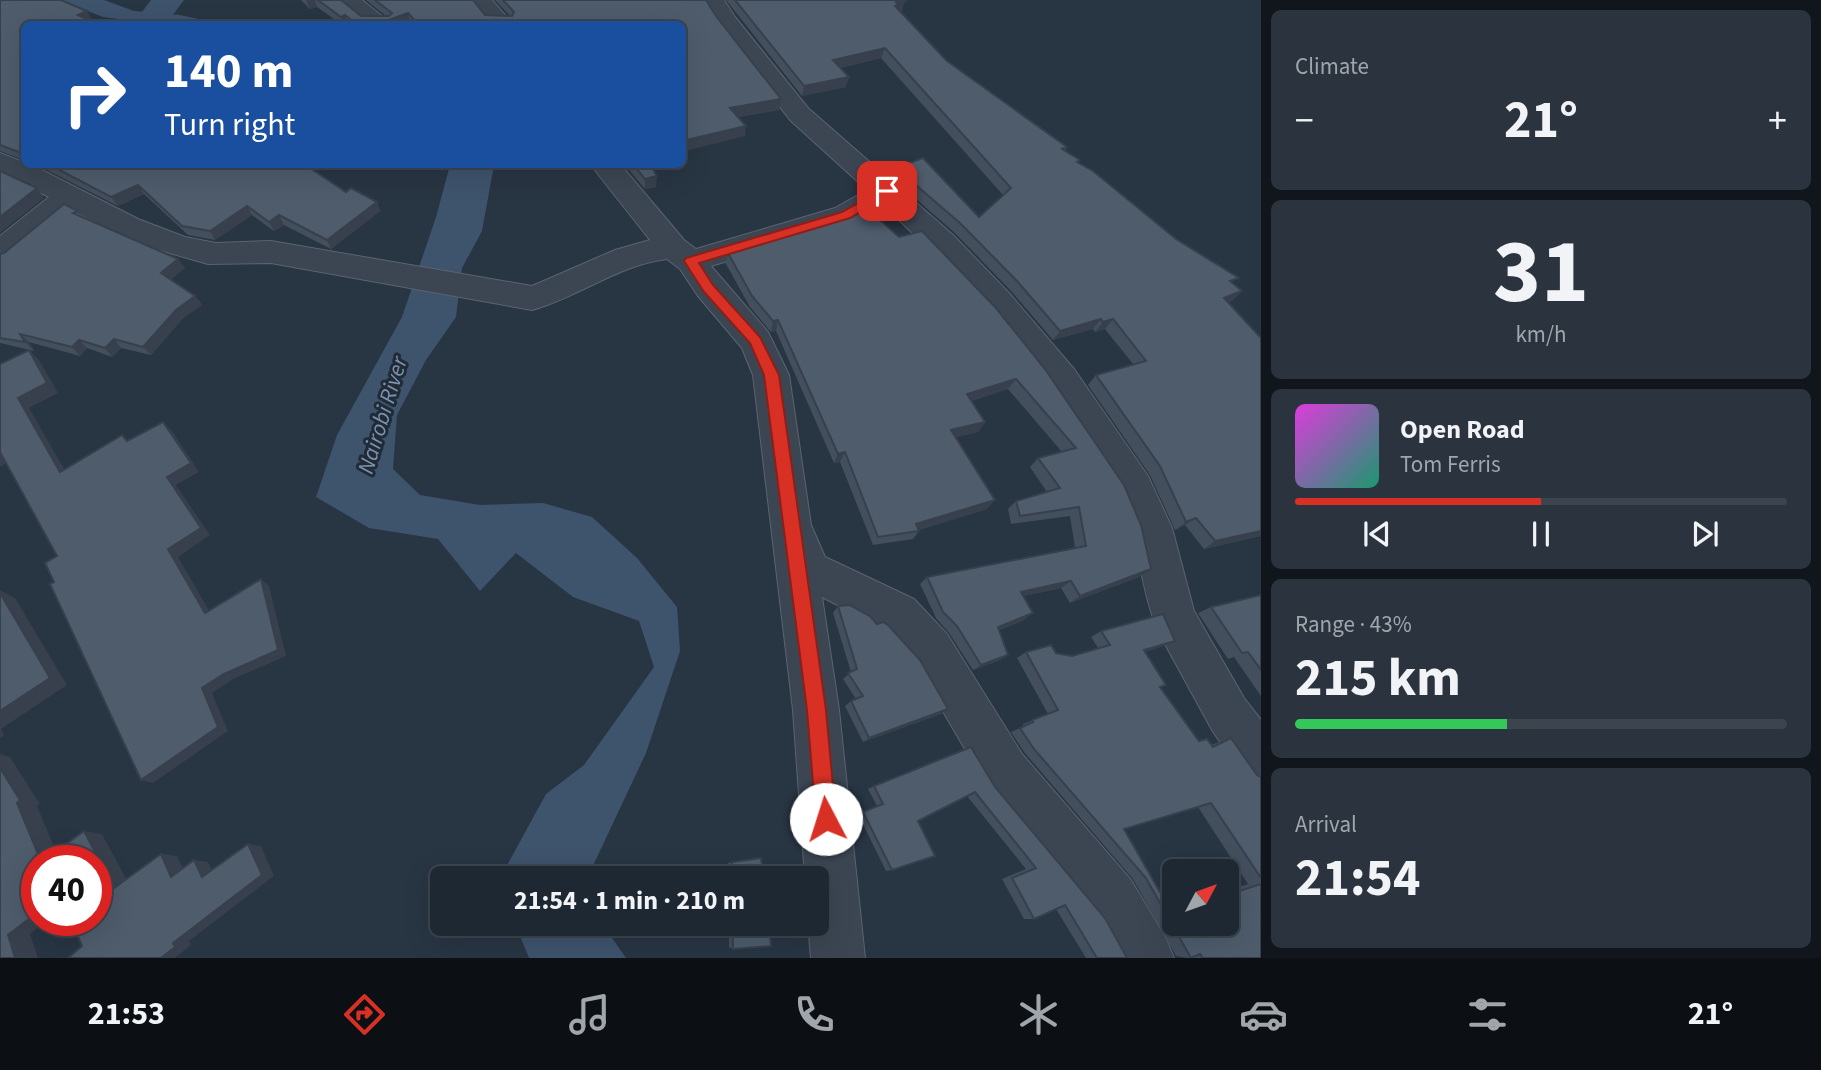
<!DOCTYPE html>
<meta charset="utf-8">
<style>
:root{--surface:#1e2832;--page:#2b343e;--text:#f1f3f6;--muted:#a1a6ac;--line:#3c444d;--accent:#d93025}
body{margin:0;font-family:"Source Sans 3",sans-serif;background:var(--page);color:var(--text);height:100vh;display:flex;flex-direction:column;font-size:26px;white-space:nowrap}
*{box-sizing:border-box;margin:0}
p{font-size:23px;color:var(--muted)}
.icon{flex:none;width:38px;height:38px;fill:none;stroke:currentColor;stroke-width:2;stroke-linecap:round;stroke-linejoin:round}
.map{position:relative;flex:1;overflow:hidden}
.details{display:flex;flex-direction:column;gap:10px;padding:10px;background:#10161c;width:560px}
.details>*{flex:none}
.banner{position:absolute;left:21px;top:21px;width:665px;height:147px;border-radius:10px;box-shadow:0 7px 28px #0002,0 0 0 2px var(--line);background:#1a4fa0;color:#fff;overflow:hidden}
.needle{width:46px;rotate:49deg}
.controls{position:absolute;left:1162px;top:859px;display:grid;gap:14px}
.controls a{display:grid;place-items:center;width:77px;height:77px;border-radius:10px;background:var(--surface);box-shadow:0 7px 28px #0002,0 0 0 2px var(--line);font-size:35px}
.speed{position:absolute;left:21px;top:845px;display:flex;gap:14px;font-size:35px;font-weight:700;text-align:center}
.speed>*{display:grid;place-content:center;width:91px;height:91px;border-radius:50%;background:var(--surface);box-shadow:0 7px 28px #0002,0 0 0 2px var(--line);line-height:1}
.speed .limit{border:10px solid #d22;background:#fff;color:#111}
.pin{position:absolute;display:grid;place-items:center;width:60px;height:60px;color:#fff;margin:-30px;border-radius:14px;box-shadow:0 4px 10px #0006}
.me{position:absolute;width:77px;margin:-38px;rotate:355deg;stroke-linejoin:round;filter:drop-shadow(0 0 5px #0008)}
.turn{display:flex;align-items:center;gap:24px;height:147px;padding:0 28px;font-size:32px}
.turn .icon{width:91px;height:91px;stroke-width:2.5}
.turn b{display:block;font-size:49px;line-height:60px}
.big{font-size:52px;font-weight:700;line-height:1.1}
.details .tile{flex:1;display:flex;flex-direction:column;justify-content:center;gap:10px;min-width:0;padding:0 24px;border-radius:10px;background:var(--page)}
.details .dial{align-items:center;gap:0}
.dial b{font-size:91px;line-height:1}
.song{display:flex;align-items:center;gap:21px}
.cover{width:84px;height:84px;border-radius:10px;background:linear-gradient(135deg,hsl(300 70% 55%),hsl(160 70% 35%))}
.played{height:7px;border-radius:4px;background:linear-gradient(90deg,var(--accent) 50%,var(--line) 50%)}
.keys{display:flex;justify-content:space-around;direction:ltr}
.heat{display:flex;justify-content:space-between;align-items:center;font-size:38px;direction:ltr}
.charge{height:10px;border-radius:5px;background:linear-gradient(90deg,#34c759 43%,var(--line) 0)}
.trip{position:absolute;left:430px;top:866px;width:399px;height:70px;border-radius:10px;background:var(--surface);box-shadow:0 7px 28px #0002,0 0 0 2px var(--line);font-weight:700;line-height:70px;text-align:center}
.menu{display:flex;height:112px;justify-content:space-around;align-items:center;background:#0c1014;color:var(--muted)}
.menu .icon{width:49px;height:49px}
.menu .active{color:var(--accent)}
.menu b{font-size:32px;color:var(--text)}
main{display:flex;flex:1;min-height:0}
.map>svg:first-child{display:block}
</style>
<main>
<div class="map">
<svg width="1261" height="958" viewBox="0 0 1261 958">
<rect width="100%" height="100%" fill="#283543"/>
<g fill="#3e536c">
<path d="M59,0H104L134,11L180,15L221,24H159L103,17Z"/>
<path d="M450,165H494L482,231L462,268L456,317L426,360L397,415L393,469L420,495L480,505L543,503L592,517L637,558L677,607L680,651L646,753L591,870L593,878H500L546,794L584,765L654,667L639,621L573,597L516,553L480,591L438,539L369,528L316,497L337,435L402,317L436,217Z"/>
<path d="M515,924H607L612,938L626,958H529Z"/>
</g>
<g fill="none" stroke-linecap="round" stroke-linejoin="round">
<path fill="#3e536c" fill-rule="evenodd" d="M151,0H184L166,24H142L138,17Z"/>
<defs>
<g id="minor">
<path d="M336,0H362L392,24H366Z"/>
<path d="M468,0H492L513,24H489Z"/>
<path d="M702,0H724L735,17L808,108L953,235L1009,293L1074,369L1148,476L1172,528L1194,611L1244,698L1261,720V784L1244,777L1212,730L1159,633C1140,590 1140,542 1120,500C1110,479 1095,460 1083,441C1027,354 960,276 884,206L857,222L711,266L768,332L789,375L811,525L825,557L914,599L947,634L1022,754L1131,880L1166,939L1174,958H1117L1095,916L988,788L915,664L884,629L822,597L839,710L865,958H811L808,924H817V878H805L793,710L753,375L742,348L698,296L680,269L667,259C618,265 579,297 532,310L271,263L208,264L142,245L71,210L11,260L0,263V236L49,197L0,173V153L36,167L138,219L185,237L216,243L271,241L532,286L615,250L650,240L590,164H620L684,240L696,249L835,208L867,190L790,120L717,25Z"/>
</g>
</defs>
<use href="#minor" stroke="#5b6470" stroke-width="2"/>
<use href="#minor" fill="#3c4653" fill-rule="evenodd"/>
</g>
<g fill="#434f5d" fill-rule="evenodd">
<path d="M0,0L92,20L24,24V160L0,151Z"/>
<path d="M301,0H341L361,16H386L366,0H473L485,15L510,16L495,0H706L716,16L781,99L779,110L738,117L745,136L682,24H341L317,7L310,9Z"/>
<path d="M726,0H904L902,11H900L947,61L1067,147L1065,151L1242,291L1232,301L1228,302L1261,536L1204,549L1185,525L1175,530L1150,475L1088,385L1096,375L1133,364L1105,329L1095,332L1093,329L1053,340L1011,291L955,233L892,178L896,168L979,217L1003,195L881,58L840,68L846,87L802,96Z"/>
<path d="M304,164L346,192L377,202L380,211L331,249L284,225L274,231L252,215L215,240L188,235L144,194L118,206L37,165Z"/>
<path d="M624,164H650L656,187L645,189Z"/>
<path d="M83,217L185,268L171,279L195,296L202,305L183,318L151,355L121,348L112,357L87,348L80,356L29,342L34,351L0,343V254Z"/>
<path d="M728,253L1045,369L1139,577L1070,603L1061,588L1024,596V620L999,630L1008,655L998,661L973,670L949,633L936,618L920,584L927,577L1075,548L1070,516L1011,524L1008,509L1016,501L1047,492L1030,467L1038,458L1062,452L1008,389L971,401L985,422L978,432L956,437L987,509L919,530V531L913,539L873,545L840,462L834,463L776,331L771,332L750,307L726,264Z"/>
<path d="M1261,595V696L1234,657L1228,659L1198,613L1211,607Z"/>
<path d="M838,606L948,709L941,714L863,742L845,706L851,701L856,699L843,679L851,672L833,613Z"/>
<path d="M1101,631L1163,646L1145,652L1166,685L1160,687L1199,741L1207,739L1211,745L1231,738L1257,775L1261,777V958H1188L1176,956L1133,879L1024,752L1011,732L1024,726L1023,724L1048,714L1017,658L1026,652L1056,653L1072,656L1098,648L1091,637ZM1198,807L1248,884L1227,891V924H1174V907L1170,909L1124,829Z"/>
<path d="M874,786L995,787L1127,958H1086L1056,909L1034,919H1024L1002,879L1026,869L967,796L918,821L892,870L886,871L858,814L877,806L868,789Z"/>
<path d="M732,862L764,878H728V863Z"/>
<path d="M729,924H769L733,949L729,947Z"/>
</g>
<g fill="#37404c">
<path d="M306,0H315L317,7L310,9Z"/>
<path d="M905,1L902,11L896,12L895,16L896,2Z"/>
<path d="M87,11L92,20L84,24L78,15Z"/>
<path d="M408,13L410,24H378Z"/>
<path d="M345,15L348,24H343L341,17Z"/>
<path d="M885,48L881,58L830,70L833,60Z"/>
<path d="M849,77L846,87L802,96L804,86Z"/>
<path d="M781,99L779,110L729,119L730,108Z"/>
<path d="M746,126L745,136L682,152V141Z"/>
<path d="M657,176L656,187L645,189V179Z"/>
<path d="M138,185L144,194L118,206L111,197Z"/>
<path d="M37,188L44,198L0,233V217Z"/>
<path d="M377,202L380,211L331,249L327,240Z"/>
<path d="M247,206L252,215L215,240L210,231Z"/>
<path d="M279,215L284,225L274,231L269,222Z"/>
<path d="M178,259L185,268L168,282L161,273Z"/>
<path d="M1242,291L1232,301L1214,308L1224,298Z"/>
<path d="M195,296L202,305L183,318L151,355L143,347L176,310Z"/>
<path d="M1101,319L1093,329L1053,340L1060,331Z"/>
<path d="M1113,319L1105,329L1095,332L1103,322Z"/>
<path d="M778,320L776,331L771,332L773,321Z"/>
<path d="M20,334L29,342L34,351L25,342Z"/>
<path d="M114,339L121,348L112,357L105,348Z"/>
<path d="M79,340L87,348L80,356L72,347Z"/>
<path d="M29,350L39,360L58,393L29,408L71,481L60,472L18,398Z"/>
<path d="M1016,379L1008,389L960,404L967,394Z"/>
<path d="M163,422L172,431L199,472L176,485L210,535L178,557L214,619L205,613L168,549L167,477Z"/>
<path d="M985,422L978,432L945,440L951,430Z"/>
<path d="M0,452L12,460L0,467Z"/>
<path d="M845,452L840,462L834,463L838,454Z"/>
<path d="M995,500L987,509L910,533L916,524Z"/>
<path d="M1196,518L1185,525L1175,530L1186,522Z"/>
<path d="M1261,531V536L1204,549L1215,541Z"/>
<path d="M1151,569L1139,577L1070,603L1080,596Z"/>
<path d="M261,579L269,586L286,656L233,679L212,693L228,731L153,783L141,780L202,688Z"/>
<path d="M1071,581L1061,588L1012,599L1021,592Z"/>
<path d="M0,590L15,598L67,685L1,729L4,735L0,738Z"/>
<path d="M1033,613L1024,620L989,633L998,627Z"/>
<path d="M1175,641L1163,646L1133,656L1144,650Z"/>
<path d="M1008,655L998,661L973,670L981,665Z"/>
<path d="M948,709L941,714L863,742L869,738Z"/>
<path d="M0,754L10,757L40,804L37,806L60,861H41L0,768Z"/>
<path d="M84,831L102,834L131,888H114Z"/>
<path d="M248,844L261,846L274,876L189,941L191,945L175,958H161Z"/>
<path d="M161,854L177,856L187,878L171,877Z"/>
<path d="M194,860L208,862L216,878L202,877Z"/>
<path d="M37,913V920H47L30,934L38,958H15L8,935Z"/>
</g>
<g fill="#4e5c6c" stroke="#37404c" stroke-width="2">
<path d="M0,0H61L87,11L78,15L98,24H24V154L0,145Z"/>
<path d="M318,0H341L361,16H389L392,13L375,0H473L485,15L512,16L514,12L503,0H706L716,16L781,99L730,108L746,126L682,141V24H418L408,13L378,24H356L345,15L341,17Z"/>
<path d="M735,0H904L905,1L896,2L898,5L895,6L947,61L1067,147L1062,149L1080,160L1077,162L1093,171L1176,239L1239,278L1230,281L1242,291L1224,298L1261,338V531L1215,541L1196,518L1186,522L1160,466L1096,375L1146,361L1113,319L1103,322L1101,319L1060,331L1017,281L960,223L896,168L923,158L979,217L1011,188L885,48L833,60L849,77L804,86Z"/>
<path d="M48,164H304L346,192L351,188L377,202L327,240L279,215L269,222L247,206L210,231L182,226L138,185L111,197Z"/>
<path d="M633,164H650L657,176L645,179Z"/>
<path d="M0,171L37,188L0,217Z"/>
<path d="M64,204L78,211L73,213L178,259L161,273L195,296L176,310L143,347L114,339L105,348L79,340L72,347L20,334L25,342L0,338V254L4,253Z"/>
<path d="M868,209L899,237L922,231L996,308L1045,369L1124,485L1141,525L1151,569L1080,596L1071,581L1021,592L1033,613L998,627L1008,655L981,665L957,626L943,612L927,577L1086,546L1079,507L1020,516L1016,501L1060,488L1038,458L1076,448L1016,379L967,394L985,422L951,430L995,500L916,524L919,531L878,537L845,452L838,454L778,320L773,321L752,296L728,253Z"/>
<path d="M29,350L47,383L18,398L60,472L122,435L127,441L163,422L191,463L167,477L201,528L168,549L205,613L261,579L278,650L224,674L202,688L218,727L141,780L50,584L54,582L45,563L57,556L0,452V364Z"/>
<path d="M0,593L50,678L0,711Z"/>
<path d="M1261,595V670L1248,652L1242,653L1211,607Z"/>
<path d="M850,605L870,616L877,624L883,622L888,625L920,660L948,709L869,738L851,701L863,696L848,673L857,669L838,606Z"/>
<path d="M1163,614L1175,641L1144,650L1166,685L1160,687L1199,741L1207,739L1213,747L1231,738L1257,775L1261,777V878L1211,803L1124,829L1172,913L1174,912V924H1227V895L1261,884V958H1203L1200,954L1191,958L1146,878L1034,749L1020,728L1033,722L1032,720L1058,710L1026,652L1051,645L1056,653L1072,656L1110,645L1101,631Z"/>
<path d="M971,747L995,787L1105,918L1127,958H1097L1065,905L1034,919L1012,878L1036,868L975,792L918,821L935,856L892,870L863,812L883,804L874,786Z"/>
<path d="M0,768L20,800L17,803L41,861H37V913L8,935L15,958H0Z"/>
<path d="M84,831L114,888L161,854L171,877L194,860L202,877L248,844L262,875L173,943L175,947L161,958H68L82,946L71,920H96V861H43Z"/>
<path d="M761,858L764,878H732V862Z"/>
<path d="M733,924H769L771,946L733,949Z"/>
</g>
<path fill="#d93025" stroke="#8d1f18" stroke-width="2" d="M887,187L893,191L892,194L850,218L699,263L713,285L760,337L779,375L826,710L836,819L833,827L826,830L819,827L816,819L807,710L764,375L750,343L704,292L684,261L686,258L842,212Z"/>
<g text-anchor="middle" stroke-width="6" stroke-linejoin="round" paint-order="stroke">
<g font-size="23" font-style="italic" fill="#7b93ae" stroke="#212b38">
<text transform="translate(382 415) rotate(-73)" y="8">Nairobi River</text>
</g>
</g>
</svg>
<div class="controls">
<a><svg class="needle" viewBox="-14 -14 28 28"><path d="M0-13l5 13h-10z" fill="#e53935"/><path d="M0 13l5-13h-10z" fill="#a1a6ac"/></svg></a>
</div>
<div class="speed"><div class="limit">40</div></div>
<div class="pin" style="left:887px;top:191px;background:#d93025"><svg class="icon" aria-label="arrive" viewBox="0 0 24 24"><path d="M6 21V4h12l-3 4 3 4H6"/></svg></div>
<svg class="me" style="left:826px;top:819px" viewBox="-20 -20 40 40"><circle r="19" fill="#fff"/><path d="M0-13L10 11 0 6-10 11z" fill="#d93025"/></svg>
<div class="trip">21:54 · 1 min · 210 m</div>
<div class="banner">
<div class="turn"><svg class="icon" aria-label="right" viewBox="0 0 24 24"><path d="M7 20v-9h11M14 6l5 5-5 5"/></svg><div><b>140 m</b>Turn right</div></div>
</div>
</div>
<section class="details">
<div class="tile"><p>Climate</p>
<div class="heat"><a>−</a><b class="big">21°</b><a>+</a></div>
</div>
<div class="tile dial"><b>31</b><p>km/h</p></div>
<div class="tile">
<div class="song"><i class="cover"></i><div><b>Open Road</b><p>Tom Ferris</p></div></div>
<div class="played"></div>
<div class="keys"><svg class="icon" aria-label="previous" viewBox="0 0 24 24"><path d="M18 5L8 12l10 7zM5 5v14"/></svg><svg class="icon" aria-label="pause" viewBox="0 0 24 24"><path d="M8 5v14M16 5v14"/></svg><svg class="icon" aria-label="next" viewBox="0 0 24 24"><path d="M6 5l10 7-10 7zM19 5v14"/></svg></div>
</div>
<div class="tile"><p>Range · 43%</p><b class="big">215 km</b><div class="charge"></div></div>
<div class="tile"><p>Arrival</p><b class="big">21:54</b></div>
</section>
</main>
<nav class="menu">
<b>21:53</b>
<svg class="icon active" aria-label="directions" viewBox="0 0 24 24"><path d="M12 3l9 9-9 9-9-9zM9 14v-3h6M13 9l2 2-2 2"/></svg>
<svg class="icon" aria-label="music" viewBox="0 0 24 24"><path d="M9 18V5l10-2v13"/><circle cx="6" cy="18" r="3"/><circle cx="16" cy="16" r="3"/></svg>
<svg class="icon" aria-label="phone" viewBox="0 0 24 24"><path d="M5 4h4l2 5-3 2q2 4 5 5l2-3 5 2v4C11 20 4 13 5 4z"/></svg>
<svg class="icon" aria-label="climate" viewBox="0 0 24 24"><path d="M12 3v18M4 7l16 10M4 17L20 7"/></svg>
<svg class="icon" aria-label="car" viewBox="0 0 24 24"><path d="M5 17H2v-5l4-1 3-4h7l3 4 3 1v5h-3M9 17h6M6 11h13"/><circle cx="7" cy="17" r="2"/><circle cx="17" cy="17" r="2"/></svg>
<svg class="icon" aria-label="filters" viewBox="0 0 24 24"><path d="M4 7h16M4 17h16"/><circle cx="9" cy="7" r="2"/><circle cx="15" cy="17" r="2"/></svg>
<b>21°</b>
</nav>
